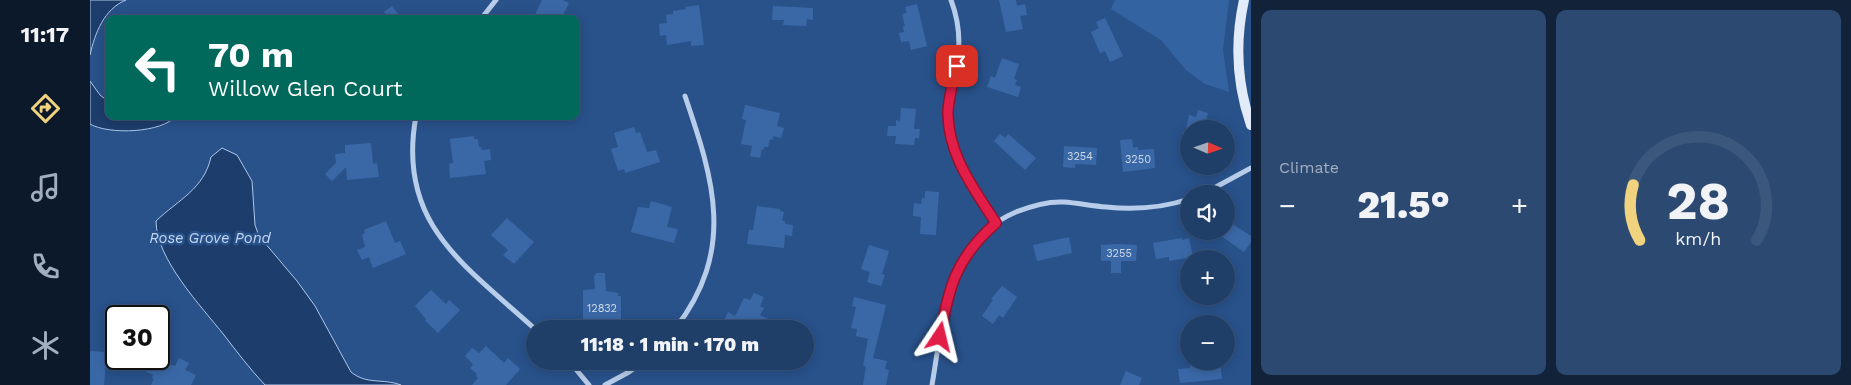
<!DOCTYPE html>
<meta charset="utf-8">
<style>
:root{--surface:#1f3e68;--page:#2c4971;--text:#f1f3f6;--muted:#a1aec0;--line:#3c577c;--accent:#f0d27f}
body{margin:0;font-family:"Work Sans",sans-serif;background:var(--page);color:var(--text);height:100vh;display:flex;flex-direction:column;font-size:19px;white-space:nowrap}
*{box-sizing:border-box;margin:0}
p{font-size:16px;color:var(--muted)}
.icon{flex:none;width:28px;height:28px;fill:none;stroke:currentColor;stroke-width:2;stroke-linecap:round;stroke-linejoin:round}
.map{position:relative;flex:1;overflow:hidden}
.sheet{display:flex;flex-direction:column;gap:10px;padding:10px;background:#112239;width:600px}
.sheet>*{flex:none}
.guide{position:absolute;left:15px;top:15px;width:475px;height:105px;border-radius:10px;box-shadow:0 2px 12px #0003,0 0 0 1px var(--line);background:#00695c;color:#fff;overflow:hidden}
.needle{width:32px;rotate:92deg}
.buttons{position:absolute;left:1090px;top:120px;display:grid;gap:10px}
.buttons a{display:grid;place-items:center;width:55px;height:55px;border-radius:50%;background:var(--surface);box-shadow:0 2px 12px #0003,0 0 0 1px var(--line);font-size:25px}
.speed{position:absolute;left:15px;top:305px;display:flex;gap:10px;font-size:25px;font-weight:700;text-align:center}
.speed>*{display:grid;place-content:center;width:65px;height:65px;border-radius:50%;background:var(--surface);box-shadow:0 2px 12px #0003,0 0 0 1px var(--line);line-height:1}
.speed .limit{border:2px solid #111;border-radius:8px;background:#fff;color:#111}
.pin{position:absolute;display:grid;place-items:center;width:42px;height:42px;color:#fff;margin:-21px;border-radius:10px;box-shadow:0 2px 8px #0006}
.me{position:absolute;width:55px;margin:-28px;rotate:10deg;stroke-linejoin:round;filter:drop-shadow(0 0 4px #0008)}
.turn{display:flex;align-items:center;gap:18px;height:105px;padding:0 20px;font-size:22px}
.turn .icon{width:65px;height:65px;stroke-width:2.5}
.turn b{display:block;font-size:35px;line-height:42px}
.big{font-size:38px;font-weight:800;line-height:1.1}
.sheet .widget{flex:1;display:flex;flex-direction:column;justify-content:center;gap:8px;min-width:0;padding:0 18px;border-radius:10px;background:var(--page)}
.sheet .dial{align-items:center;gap:0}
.dial svg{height:130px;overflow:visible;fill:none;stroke:var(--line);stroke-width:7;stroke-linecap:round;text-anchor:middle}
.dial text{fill:var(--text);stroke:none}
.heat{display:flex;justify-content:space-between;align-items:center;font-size:28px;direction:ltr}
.sheet .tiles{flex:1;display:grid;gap:10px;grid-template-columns:repeat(2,1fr)}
.trip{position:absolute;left:436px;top:320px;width:288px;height:50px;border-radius:25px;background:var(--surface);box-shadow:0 2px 12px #0003,0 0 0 1px var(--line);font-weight:800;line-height:50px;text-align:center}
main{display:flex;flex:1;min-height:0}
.tab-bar{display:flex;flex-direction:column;width:90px;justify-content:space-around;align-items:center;background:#0c192a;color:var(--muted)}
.tab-bar .icon{width:35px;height:35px}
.tab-bar .active{color:var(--accent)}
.tab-bar b{font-size:22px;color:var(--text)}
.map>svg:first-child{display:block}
</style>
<main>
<nav class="tab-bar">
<b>11:17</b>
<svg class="icon active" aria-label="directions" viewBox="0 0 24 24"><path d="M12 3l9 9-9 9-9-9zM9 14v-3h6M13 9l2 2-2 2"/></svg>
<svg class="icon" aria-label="music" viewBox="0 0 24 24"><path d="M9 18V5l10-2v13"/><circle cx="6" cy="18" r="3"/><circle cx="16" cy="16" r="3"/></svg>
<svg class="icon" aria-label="phone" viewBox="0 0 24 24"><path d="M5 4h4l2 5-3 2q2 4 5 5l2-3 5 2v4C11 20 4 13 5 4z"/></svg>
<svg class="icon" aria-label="climate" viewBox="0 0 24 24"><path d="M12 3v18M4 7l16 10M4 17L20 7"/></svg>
</nav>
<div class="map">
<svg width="1161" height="385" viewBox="0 0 1161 385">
<rect width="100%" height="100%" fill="#29528b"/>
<path fill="#3463a2" d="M1025,0H1139L1133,50L1139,92L1115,84L1096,70L1071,40L1021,9Z"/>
<g fill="#1d3d6c" stroke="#adc8ea">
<path d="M0,0H36C14,9 5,33 0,55Z"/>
<path d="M0,81L10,95L19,102V116H86C72,133 19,135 0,124Z"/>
<path d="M132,148L147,155L162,181L165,225L169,236L207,281L225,306L261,372C277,385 292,378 311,385H175C160,369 147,352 134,335C111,306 66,259 66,221C88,200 114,189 121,157Z"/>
</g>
<g fill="#3a68a7">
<path d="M452,0H473L479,3L471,19H443Z"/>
<path d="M909,0H926L927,6L935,4L937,15L930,16L933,29L916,32Z"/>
<path d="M827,4L837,46L821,50L819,41L811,42L809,33L814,32L813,26H815L812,14L817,13L815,7Z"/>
<path d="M609,5L614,45L601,46V41L577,45L576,35L570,36L569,24L577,23L576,15L583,14V11L596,9L595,7Z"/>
<path d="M302,6L312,19H299L294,12Z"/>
<path d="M683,6L723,8V20L717,19L716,26L693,25L694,20H682Z"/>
<path d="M1015,18L1033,56L1020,62L1015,51L1010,53L1001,32L1009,28L1006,22Z"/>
<path d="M912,58L929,64L924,79L927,80L925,85L931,87L928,97L897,87L901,76L905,78Z"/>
<path d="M655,105L690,113L687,126L694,128L691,138L683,136V140L680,139L678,147H674V150L672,149L670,158L660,156L662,146L651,144L656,120L652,119Z"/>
<path d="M811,108L826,109L824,129H830L829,138H825L824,145L805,144L806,136H797L798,126H806V120L810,121Z"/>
<path d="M1108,110L1118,113L1114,129H1096L1099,115L1106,117Z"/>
<path d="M544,127L546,133L550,132L557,152L566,150L570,162L535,173L534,169L528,171L521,149L528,147L524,133Z"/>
<path d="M910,134L915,138L918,134L946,158L935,170L904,141Z"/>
<path d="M384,136V139H388L389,147H391L392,150L400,149L401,160L394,161L396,174L360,178L359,164L363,163L360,139Z"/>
<path d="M1042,139L1043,147H1048V150L1064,149L1065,168L1033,172L1030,140Z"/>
<path d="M281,143L283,164L287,163L289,177L257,180L256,167L242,181L235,174L246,163L245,154L255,153V145Z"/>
<path d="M974,146L1007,148L1006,165L985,164V168L973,167Z"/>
<path d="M835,191L849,192L846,235L830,234L831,217L823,216L824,203L831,204L832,198H835Z"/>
<path d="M561,201L582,207L577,227L588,229L584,243L541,232L548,207L559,208Z"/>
<path d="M667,206L690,209V211L694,212L692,221H695V224L703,225L702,236L695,235L694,248L657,244L659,230H663Z"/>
<path d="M417,218L444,242L424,264L413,255L418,250L401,235Z"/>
<path d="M1136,220L1161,236V242L1154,252L1124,231H1136Z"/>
<path d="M296,221L305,243L310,241L316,254L283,268L279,257L272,260L267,250L275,247L272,235L275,233L274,230Z"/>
<path d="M979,237L982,253L947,261L943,245Z"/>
<path d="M1092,238V240L1099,238L1103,257L1079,261V257L1066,259L1063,243Z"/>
<path d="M1027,244L1047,245L1046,261H1031V273H1021V261H1011V245Z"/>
<path d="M779,245L799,251L792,274L795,275L791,286L777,282L780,272L771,269Z"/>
<path d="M507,273H515L516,291L528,293V296H531V321H506L507,326H493V290L505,289L504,276Z"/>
<path d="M912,286L927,297L913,318L909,315L903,324L892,316L903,300L901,299Z"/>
<path d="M341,290L356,304L359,300L370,310L348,333L335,320L336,319L325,306Z"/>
<path d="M664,293L674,297L670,306L674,308L670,315L682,321L678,329H640L632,325L638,312L645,316L654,298L660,300Z"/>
<path d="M764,297L796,305L783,358L797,361L795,369L799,370L796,385H773L776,366H773L778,339L766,336L767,329L761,328L766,307L762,306Z"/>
<path d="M396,346L414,363L418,358L430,369L416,385H382L388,378L386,376L387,374L380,368L383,365L381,362L375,356L382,348L389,353Z"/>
<path d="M0,351L17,352L14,385H0Z"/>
<path d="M89,358L99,363L95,370L106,375L101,385H61L64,379L62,378L63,375L55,371L60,362L68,365V364L71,365L73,362L85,366Z"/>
<path d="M1114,361H1130L1132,379L1090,383L1088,369L1100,368V363Z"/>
<path d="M1036,371L1052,378L1049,385H1030Z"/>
</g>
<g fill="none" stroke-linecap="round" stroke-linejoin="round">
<g stroke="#b8cde9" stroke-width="5">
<path d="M861,0C869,21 871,41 867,64C864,86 856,105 859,128C862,163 888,194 906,223"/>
<path d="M391,19L406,0"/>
<path d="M326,116C306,224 375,265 445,329"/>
<path d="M1113,194L1161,168"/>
<path d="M585,329C646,250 624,181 595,96"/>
<path d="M479,361L499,385"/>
<path d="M515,385L539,372L554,361"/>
<path d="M842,385C853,321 857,241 926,212C941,206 957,201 974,202C988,203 1002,206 1016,207C1044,210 1072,208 1099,199"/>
</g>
<path stroke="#e2ebf8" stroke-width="10" d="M1154,0C1145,41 1147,85 1161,125"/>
</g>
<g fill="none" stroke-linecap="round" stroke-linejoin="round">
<defs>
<path id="route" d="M850,337C859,286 866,258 906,223C884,189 857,154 858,111C859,96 863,81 867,66"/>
</defs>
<use href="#route" stroke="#92132f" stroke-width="12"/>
<use href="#route" stroke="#e11d48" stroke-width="9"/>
</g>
<g text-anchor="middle" stroke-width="5" stroke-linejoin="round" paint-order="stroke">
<g font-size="11" fill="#ced9e9">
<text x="990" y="160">3254</text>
<text x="1048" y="163">3250</text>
<text x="1029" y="257">3255</text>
<text x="512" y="312">12832</text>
</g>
<g font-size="15" font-style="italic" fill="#c4d7f0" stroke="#29528b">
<text x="120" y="243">Rose Grove Pond</text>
</g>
</g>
</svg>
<div class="buttons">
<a><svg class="needle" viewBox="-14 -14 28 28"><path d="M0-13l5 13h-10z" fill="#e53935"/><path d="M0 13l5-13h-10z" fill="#a1aec0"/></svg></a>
<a><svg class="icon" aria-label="sound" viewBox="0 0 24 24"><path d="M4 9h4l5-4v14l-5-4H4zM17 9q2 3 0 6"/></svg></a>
<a>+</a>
<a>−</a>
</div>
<div class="speed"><div class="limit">30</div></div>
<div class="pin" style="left:867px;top:66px;background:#d93025"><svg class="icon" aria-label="arrive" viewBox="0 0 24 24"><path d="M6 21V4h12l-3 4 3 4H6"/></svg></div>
<svg class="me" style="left:850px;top:337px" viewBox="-20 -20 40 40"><path d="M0-17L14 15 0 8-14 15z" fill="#e11d48" stroke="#fff" stroke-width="4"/></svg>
<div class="trip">11:18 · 1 min · 170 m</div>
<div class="guide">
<div class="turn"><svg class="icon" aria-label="left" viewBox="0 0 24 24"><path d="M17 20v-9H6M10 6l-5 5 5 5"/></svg><div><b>70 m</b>Willow Glen Court</div></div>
</div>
</div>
<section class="sheet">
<div class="tiles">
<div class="widget"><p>Climate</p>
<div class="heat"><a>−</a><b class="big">21.5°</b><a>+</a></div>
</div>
<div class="widget dial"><svg viewBox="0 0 100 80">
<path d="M14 69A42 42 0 1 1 86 69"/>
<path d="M14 69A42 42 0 0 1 10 35" stroke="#f0d27f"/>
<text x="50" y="56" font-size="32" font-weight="700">28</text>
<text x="50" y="72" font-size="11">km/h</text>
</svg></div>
</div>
</section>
</main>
